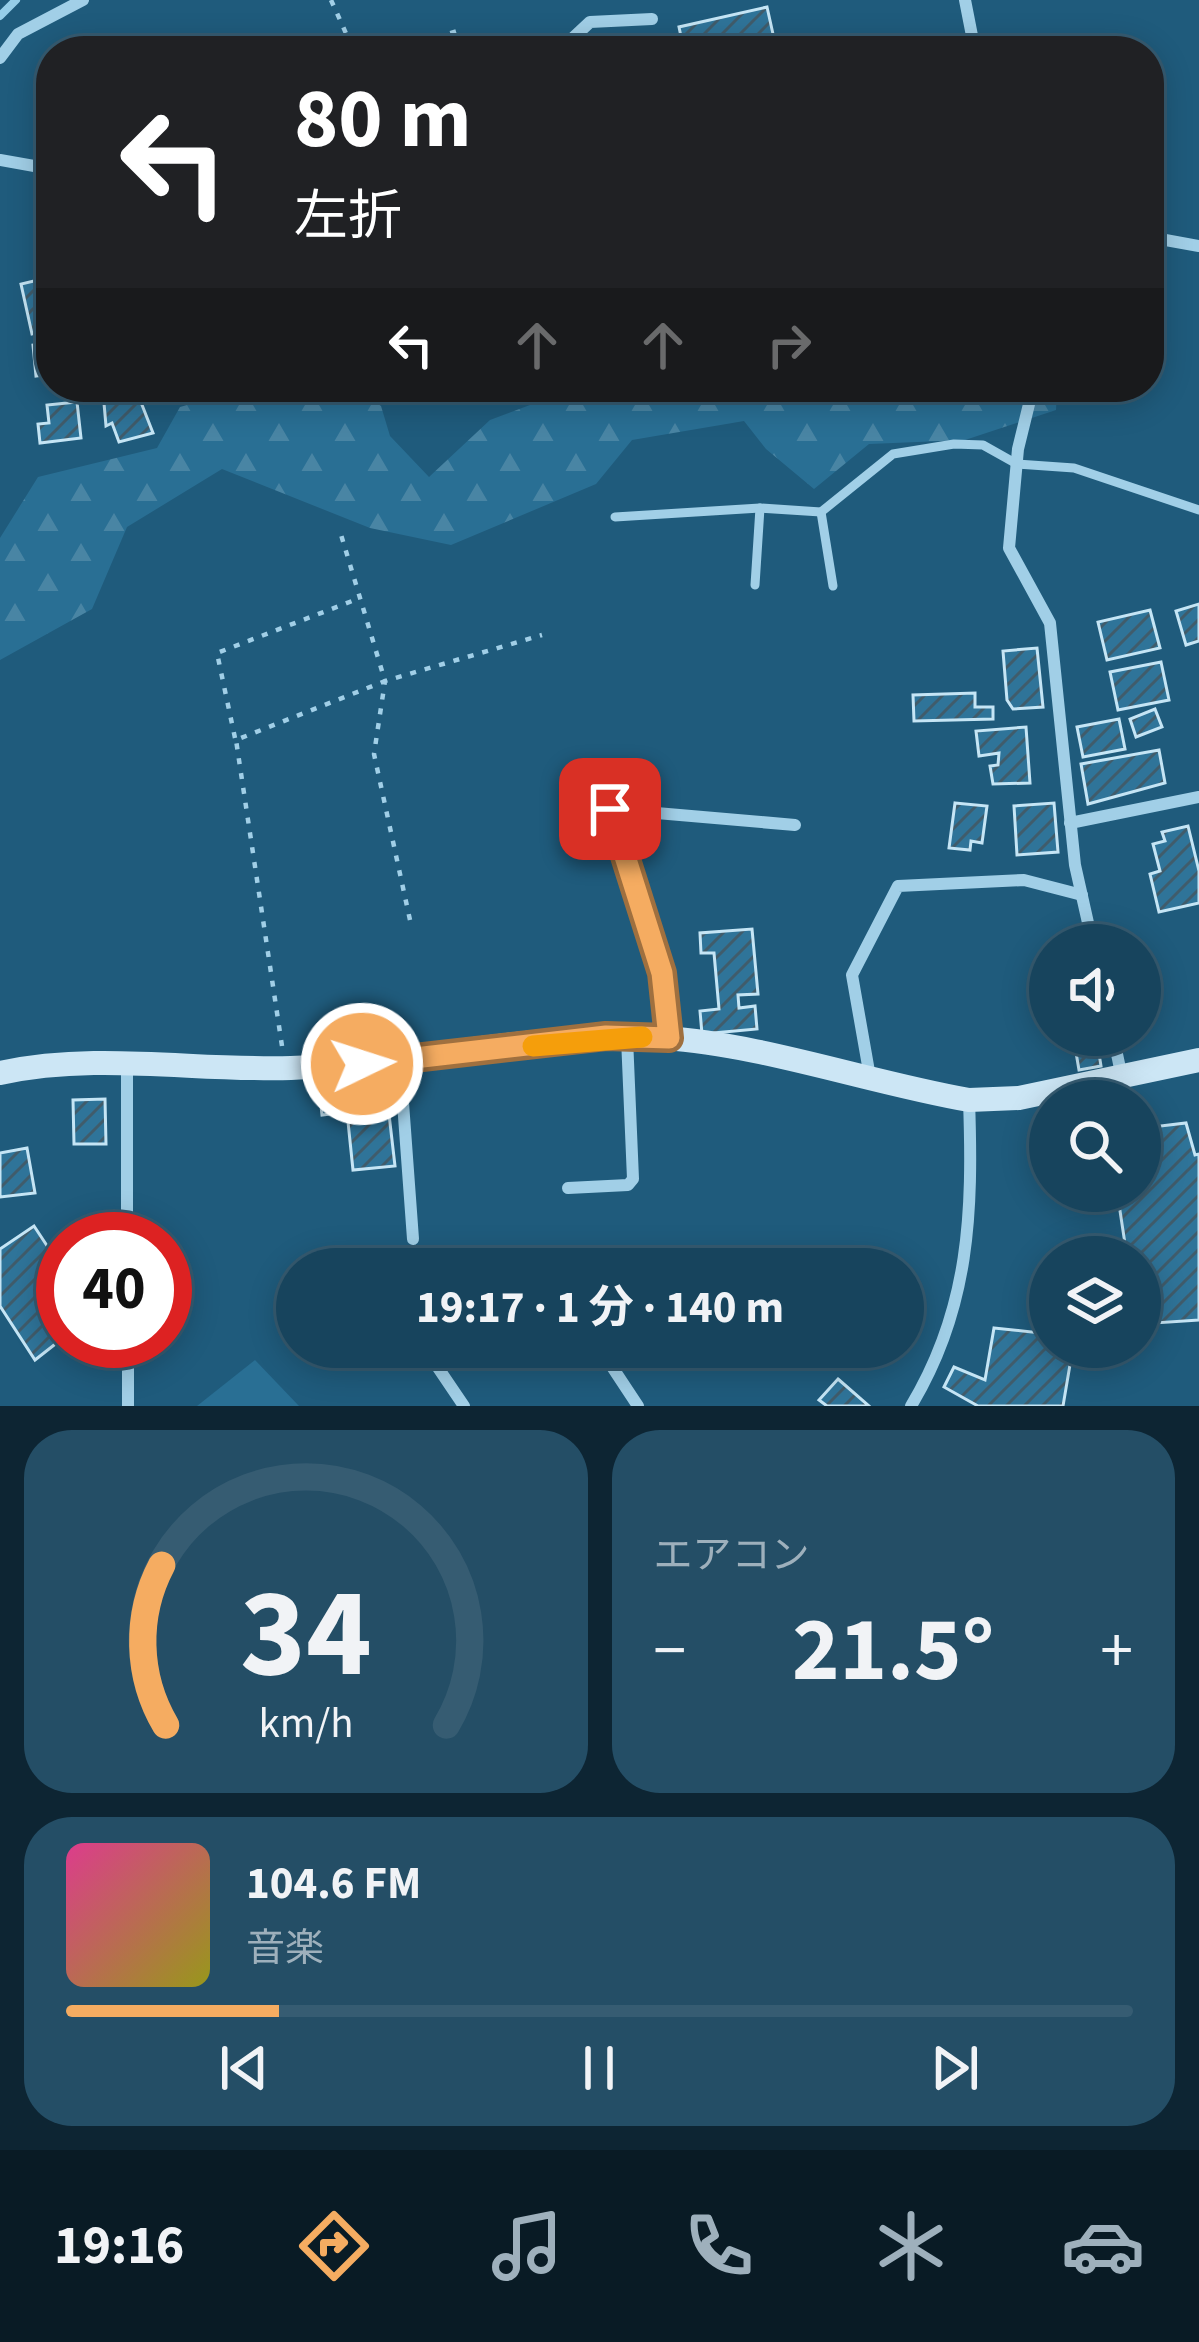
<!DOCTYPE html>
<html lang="ja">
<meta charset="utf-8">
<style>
:root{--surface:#17445d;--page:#244e66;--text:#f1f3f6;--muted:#9eb0bc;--line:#365c72;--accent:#f5ac61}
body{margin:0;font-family:"Source Sans 3","Noto Sans JP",sans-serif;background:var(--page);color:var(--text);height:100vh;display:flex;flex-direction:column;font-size:45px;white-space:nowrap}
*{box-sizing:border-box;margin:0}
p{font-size:39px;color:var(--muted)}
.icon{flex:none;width:66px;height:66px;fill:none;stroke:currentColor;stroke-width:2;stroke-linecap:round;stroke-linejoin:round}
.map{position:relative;height:1406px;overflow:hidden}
.drawer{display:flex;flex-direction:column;gap:24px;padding:24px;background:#0d2533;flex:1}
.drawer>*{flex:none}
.guide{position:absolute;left:36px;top:36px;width:1128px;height:366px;border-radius:48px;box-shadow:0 6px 30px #0003,0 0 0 3px var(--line);background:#202124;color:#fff;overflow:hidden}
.buttons{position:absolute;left:1029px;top:924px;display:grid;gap:24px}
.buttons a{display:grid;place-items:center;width:132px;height:132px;border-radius:50%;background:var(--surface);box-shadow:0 6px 30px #0003,0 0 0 3px var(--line);font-size:60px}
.speed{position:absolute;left:36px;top:1212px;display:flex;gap:24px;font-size:60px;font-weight:700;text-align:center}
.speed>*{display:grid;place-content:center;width:156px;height:156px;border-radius:50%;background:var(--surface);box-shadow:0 6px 30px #0003,0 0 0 3px var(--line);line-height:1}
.speed .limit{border:18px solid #d22;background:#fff;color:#111}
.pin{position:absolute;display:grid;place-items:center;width:102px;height:102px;color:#fff;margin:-51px;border-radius:24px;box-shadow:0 6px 18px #0006}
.me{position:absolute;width:132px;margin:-66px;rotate:86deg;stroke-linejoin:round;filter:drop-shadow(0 0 9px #0008)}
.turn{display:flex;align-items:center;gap:42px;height:252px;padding:0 60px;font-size:54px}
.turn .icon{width:156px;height:156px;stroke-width:2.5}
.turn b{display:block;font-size:84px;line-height:102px}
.lanes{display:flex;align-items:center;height:114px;padding:0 60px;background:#0003;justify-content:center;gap:60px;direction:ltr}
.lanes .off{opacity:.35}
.big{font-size:90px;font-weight:700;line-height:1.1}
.drawer .card{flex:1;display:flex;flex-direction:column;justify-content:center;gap:18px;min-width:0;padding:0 42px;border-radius:48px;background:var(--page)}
.drawer .dial{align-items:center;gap:0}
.dial svg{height:312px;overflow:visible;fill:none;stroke:var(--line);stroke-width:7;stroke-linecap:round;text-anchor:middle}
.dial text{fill:var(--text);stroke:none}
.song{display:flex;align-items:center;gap:36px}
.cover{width:144px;height:144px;border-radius:18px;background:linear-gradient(135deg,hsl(330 70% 55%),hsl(60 70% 35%))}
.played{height:12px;border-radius:6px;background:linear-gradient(90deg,var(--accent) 20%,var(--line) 20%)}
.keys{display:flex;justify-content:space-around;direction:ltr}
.heat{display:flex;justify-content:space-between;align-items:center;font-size:66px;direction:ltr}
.drawer .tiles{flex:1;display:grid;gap:24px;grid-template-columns:1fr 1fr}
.card:last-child{grid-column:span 2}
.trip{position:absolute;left:276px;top:1248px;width:648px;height:120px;border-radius:60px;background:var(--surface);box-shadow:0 6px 30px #0003,0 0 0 3px var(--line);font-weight:700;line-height:120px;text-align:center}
.tabs{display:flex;height:192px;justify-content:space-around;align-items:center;background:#091b25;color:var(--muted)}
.tabs .icon{width:84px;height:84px}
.tabs .active{color:var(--accent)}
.tabs b{font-size:54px;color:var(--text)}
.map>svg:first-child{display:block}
</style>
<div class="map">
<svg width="1199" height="1406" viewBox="0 0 1199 1406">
<defs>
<pattern id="forest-firs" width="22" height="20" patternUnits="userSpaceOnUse" patternTransform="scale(3)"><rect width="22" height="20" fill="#296f94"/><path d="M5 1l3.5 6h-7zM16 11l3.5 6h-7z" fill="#4985a4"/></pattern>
<pattern id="building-hatch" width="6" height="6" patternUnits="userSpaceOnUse" patternTransform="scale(3)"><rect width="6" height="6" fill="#2f7499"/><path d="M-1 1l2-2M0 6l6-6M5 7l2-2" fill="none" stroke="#405c6b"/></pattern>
</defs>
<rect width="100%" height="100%" fill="#1f5b7c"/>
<path fill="#296f94" d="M255,1360L299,1406H197Z"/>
<path fill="url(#forest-firs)" d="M251,387H353L381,406L390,436L429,477L490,420L578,387H1057L1056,410L965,440L869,444L814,489L766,449L744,421L632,440L596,484L451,545L370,528L222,469L127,527L92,609L0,660V538L38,477L157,448L180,407Z"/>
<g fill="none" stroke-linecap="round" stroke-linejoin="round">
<path stroke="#95cde8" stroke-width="8" d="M0,16L16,0"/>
</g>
<g fill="url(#building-hatch)" stroke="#c5e5f5" stroke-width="3">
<path d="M767,7L773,34L684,51L679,27Z"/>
<path d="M615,38L619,51H584L583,49Z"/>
<path d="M51,277V313L45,314L48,330L32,334L21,284Z"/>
<path d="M51,343V374L36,376L33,345Z"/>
<path d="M118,387H135L153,433L119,442L112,423L106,426L103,392Z"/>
<path d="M77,402L81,438L40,443L38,424L49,423L47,405Z"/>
<path d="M1199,604V641L1186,645L1176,611Z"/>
<path d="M1150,610L1160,648L1107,660L1098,622Z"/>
<path d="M1037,648L1043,707L1013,709L1007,700L1003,651Z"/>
<path d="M1161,662L1169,700L1118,710L1110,672Z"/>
<path d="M975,693V707H993V719L914,721L913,695Z"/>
<path d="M1155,709L1162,727L1136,737L1130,719Z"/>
<path d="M1119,719L1125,749L1083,757L1077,727Z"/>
<path d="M1026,727L1030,783L993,784L990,766L998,765L999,753L979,756L976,731Z"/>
<path d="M1159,750L1165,783L1088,804L1081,764Z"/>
<path d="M955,803L987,806L982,843L971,841L970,850L949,848Z"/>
<path d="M1054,803L1058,852L1017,855L1014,806Z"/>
<path d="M1188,826L1199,871V903L1159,912L1150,874L1160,871L1153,844L1165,841L1162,832Z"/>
<path d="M752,929L758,994L738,995L739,1008L755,1006L757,1029L702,1034L700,1011L719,1009L714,953H701L700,933Z"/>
<path d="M1073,1035H1096L1101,1066L1079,1070Z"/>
<path d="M384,1071L395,1166L353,1170L347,1112L322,1115L318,1079Z"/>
<path d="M105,1099L106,1144H74L73,1100Z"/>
<path d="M1186,1123L1195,1155L1199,1154V1320L1140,1324V1257H1127L1117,1191H1140V1138L1152,1135V1127Z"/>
<path d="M27,1148L35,1193L0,1197V1153Z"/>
<path d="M34,1226L63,1270V1338L35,1360L0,1306V1249Z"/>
<path d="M994,1328L1050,1334V1347H1073L1063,1406H978L944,1387L954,1367L985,1380Z"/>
<path d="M838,1379L869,1406H827L819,1400Z"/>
</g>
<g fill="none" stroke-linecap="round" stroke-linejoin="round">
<g stroke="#a1cfe7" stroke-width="4.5" stroke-dasharray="6 9" stroke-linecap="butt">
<path d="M331,0L354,51"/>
<path d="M393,51L457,31"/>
<path d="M235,738L217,653L360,598"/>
<path d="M410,920L374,754L385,681L542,635"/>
<path d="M282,1046L236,740L385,681L339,528"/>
</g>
<g stroke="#a1cfe7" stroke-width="9">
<path d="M821,512L833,586"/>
<path d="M615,517L760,508L821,512L893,454L954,444L983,445L1017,464L1074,468L1199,510"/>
<path d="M755,585L760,508"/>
</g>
<g stroke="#a1cfe7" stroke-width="12">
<path d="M965,0L975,51"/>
<path d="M559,51L590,22L652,19"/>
<path d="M0,58L18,34L83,0"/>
<path d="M0,160L51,169"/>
<path d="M1149,237L1199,246"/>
<path d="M1028,387L1031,396L1018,449L1009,548L1050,623L1075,865L1093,945"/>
<path d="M1070,823L1199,797"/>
<path d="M1113,1035L1122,1078"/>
<path d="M669,1038L662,973L610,809L795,825"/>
<path d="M127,1062V1239"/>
<path d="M400,1062L413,1239"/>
<path d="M870,1077L852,975L898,886L1024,880L1082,895"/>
<path d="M568,1188L628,1185L633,1179L627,1038"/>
<path d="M128,1341V1406"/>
<path d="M424,1347L464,1406"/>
<path d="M599,1347L638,1406"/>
<path d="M911,1406C970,1308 973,1212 969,1100"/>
</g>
<path stroke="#cce6f5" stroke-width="24" d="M0,1073C97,1052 194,1071 291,1068C413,1063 548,1030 664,1038C761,1044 871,1083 969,1100L1019,1098L1199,1060"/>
</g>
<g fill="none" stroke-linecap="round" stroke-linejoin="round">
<defs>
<path id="route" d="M362,1064L606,1036L669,1038L662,973L610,809"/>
</defs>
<use href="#route" stroke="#9f703f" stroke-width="30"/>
<use href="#route" stroke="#f5ac61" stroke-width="21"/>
<path stroke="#f59e0b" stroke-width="21" d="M533,1046L642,1037"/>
</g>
</svg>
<div class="buttons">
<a><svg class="icon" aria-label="sound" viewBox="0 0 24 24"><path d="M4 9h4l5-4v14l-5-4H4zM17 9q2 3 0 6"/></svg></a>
<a><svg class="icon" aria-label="search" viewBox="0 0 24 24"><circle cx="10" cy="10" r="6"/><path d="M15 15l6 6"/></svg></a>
<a><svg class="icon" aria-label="layers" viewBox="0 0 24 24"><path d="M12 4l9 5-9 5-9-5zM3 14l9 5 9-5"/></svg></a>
</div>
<div class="speed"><div class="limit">40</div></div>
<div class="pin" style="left:610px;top:809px;background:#d93025"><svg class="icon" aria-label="arrive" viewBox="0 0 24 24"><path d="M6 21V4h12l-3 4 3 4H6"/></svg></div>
<svg class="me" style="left:362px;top:1064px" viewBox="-20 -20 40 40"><circle r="17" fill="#f5ac61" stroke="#fff" stroke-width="3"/><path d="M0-11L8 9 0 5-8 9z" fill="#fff"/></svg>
<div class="trip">19:17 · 1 分 · 140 m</div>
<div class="guide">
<div class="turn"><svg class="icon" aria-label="left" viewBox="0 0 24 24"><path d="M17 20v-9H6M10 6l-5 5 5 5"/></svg><div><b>80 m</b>左折</div></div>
<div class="lanes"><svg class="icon" aria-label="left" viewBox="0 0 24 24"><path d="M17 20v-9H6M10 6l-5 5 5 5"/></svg><svg class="icon off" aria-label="ahead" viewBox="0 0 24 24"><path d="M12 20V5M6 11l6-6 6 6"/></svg><svg class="icon off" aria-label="ahead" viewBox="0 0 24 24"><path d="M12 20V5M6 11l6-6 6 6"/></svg><svg class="icon off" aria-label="right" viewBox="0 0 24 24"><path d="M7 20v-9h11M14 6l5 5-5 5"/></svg></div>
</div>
</div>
<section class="drawer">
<div class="tiles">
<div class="card dial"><svg viewBox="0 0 100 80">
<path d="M14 69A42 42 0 1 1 86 69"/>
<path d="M14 69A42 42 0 0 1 13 28" stroke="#f5ac61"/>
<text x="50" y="56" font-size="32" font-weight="700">34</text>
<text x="50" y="72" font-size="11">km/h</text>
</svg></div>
<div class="card"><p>エアコン</p>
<div class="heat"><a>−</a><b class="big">21.5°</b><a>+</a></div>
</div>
<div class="card">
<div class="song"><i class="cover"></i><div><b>104.6 FM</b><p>音楽</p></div></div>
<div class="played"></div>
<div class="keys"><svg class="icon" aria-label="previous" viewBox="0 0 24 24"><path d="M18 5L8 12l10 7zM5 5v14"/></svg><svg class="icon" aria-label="pause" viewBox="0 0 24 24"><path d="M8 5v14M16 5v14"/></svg><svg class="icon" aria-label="next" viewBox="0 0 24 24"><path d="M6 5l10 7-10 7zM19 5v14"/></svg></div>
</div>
</div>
</section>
<nav class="tabs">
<b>19:16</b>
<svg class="icon active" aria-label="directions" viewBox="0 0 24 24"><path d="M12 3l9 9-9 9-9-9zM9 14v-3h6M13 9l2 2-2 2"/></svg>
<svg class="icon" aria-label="music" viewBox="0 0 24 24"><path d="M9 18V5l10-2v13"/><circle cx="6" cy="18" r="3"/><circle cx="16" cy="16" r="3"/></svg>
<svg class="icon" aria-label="phone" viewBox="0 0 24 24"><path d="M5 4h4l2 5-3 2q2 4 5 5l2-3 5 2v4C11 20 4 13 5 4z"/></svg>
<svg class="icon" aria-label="climate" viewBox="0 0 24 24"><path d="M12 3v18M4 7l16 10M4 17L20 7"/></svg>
<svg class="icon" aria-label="car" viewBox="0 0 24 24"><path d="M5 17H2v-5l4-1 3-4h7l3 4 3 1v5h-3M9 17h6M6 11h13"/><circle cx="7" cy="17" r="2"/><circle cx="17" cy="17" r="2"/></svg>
</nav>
